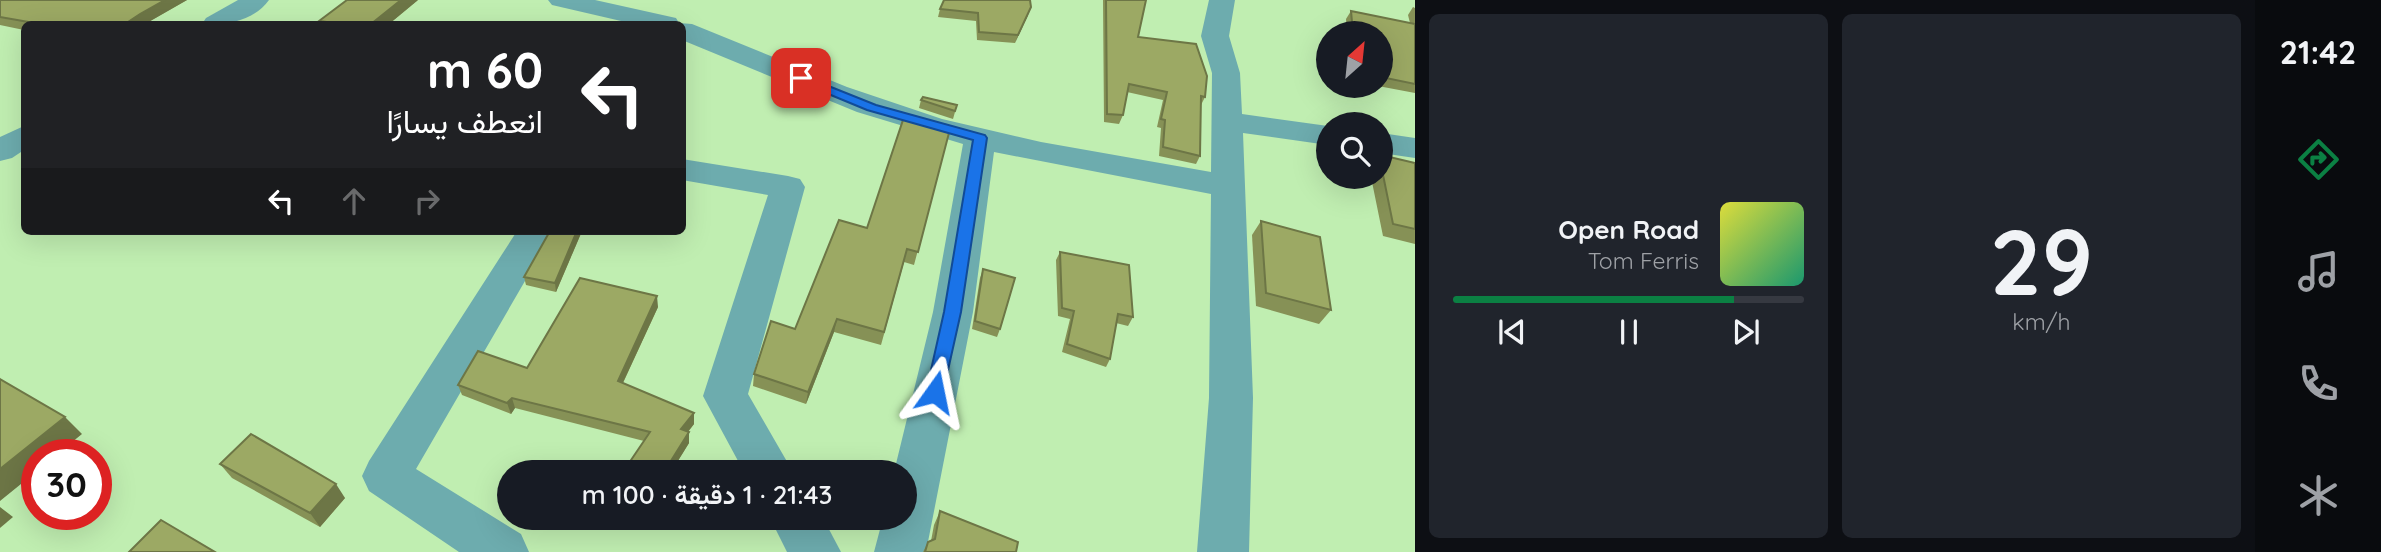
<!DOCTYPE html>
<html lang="ar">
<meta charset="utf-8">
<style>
:root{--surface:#171b24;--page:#20242c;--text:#f1f3f6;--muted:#9ea1a6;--line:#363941;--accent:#0b8043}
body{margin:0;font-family:Quicksand,Vazirmatn,sans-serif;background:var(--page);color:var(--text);direction:rtl;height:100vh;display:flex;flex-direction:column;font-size:26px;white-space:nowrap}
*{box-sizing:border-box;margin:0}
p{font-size:23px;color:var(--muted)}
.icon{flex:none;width:38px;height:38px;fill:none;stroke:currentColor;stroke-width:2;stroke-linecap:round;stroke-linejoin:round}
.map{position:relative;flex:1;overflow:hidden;direction:ltr}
.sheet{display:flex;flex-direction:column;gap:14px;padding:14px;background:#0d0f14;width:840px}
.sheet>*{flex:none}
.banner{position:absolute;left:21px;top:21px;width:665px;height:214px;border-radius:10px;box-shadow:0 7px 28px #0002;direction:rtl;background:#202124;color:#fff;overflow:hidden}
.needle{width:46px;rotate:27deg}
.fabs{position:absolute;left:1316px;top:21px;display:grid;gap:14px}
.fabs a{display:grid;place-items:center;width:77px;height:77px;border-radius:50%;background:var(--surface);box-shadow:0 7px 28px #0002;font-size:35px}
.speed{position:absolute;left:21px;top:439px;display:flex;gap:14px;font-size:35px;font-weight:700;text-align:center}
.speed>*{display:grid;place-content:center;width:91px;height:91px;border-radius:50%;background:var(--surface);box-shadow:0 7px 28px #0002;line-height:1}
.speed .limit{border:10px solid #d22;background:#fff;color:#111}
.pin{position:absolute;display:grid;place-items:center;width:60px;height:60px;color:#fff;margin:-30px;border-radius:14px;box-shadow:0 4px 10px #0006}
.me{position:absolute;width:77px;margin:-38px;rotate:12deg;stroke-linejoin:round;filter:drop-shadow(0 0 5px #0008)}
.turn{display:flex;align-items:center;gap:24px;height:147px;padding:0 28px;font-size:32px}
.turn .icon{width:91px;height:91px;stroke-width:2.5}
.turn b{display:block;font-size:49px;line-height:60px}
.lanes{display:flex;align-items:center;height:66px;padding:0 28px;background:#0003;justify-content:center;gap:35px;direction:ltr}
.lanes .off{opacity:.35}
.sheet .card{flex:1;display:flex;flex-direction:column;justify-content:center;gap:10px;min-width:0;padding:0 24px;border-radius:10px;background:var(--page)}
.sheet .dial{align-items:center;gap:0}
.dial b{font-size:91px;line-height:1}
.song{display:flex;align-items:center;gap:21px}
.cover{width:84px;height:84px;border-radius:10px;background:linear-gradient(135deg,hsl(60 70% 55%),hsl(160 70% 35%))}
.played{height:7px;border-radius:4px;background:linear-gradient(90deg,var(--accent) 80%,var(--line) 80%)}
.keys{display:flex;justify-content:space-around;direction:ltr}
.sheet .tiles{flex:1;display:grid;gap:14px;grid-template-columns:repeat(2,1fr)}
.trip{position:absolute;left:497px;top:460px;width:420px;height:70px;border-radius:35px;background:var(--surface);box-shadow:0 7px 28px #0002;font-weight:600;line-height:70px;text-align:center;direction:rtl}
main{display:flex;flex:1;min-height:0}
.tab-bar{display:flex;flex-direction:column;width:126px;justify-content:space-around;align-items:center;background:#090b0e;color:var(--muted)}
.tab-bar .icon{width:49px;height:49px}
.tab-bar .active{color:var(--accent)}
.tab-bar b{font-size:32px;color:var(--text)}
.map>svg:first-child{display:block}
</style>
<main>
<nav class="tab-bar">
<b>21:42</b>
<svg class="icon active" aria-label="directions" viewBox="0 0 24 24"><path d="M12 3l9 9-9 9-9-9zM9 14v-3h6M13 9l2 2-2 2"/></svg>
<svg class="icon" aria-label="music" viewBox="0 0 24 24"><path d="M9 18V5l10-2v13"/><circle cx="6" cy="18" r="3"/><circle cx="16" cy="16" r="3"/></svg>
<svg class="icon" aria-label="phone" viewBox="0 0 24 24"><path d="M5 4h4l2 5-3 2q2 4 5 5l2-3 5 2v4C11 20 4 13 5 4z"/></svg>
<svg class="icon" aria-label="climate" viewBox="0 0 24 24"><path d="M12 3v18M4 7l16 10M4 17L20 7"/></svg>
</nav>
<section class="sheet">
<div class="tiles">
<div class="card dial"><b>29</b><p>km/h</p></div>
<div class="card">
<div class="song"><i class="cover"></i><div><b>Open Road</b><p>Tom Ferris</p></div></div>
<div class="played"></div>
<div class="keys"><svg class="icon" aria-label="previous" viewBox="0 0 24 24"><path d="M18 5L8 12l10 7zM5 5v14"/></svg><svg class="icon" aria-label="pause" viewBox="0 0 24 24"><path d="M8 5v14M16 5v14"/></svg><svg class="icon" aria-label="next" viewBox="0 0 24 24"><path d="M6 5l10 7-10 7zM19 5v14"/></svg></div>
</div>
</div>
</section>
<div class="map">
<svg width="1415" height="552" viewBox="0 0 1415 552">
<rect width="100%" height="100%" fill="#c0eeb1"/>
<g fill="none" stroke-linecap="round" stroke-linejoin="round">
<g fill="#6dacae" fill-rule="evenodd">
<path d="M238,0H269C254,21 225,26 202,24L206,18Z"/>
<path d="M548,0H595L676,18L679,23L692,24L847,87L942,119L1041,142L1211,172L1212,73L1201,36L1209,0H1235L1229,36L1240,73L1242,114L1328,126V145L1243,133L1253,398L1249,552H1197L1209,398L1211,194L994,152L973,312L926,552H874L883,518H905V472H894L933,312L963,144L857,112L682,40V24H634L552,5Z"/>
<path d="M24,126V150L12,158L0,161V137Z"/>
<path d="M1381,133L1415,138V158L1381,153Z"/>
<path d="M682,159L788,176L800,179L805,187L748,394L793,472H744L703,396L768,195L682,180Z"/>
<path d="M517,231H554L416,469L521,534L529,552H459L369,491L362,476L369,461Z"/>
<path d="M770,518H823L841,552H787Z"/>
</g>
</g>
<g fill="#869156">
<path d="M0,0H187L145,24H24V30L0,25Z"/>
<path d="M418,0L389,24H321L319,21Z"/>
<path d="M1103,0H1146L1138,37L1205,97L1201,105L1200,156L1196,164L1159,156L1161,128L1157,127L1163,100L1127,92L1123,115L1119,124L1104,122Z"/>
<path d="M1413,7L1415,8V93L1378,86H1381V33H1347L1346,19L1351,11L1410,23L1408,15Z"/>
<path d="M940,9L1028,15L1015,43L977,40L976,21L938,17Z"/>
<path d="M921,100L957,105L953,119L919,108Z"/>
<path d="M950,129L914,265L904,262L881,345L834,332L806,404L753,386L754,374L795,329L867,228Z"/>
<path d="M1381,155L1415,163V244L1383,236L1371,177H1381Z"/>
<path d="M1261,221L1331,310L1319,324L1256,306L1252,235Z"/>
<path d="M550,231H582L556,292L526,285L524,277Z"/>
<path d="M1060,252L1133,317L1128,326L1116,323L1110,359L1106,367L1062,352L1070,319L1058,316L1056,260Z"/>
<path d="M983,269L1000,329L997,337L972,329L980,278Z"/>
<path d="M658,307L623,383L694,413V424L688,432H689V443L671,472H623L644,441L515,408L511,414L462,395L458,385L527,368Z"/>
<path d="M220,464L345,498L320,527L232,478Z"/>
<path d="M940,511L1016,552H923L928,542L931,541L934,525Z"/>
</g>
<g fill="#6d7646">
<path d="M165,0H187L145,24H125L140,14Z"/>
<path d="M401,0H418L389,24H371Z"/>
<path d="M1031,7L1028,15L1015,43L1018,35Z"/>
<path d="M577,231H582L556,292L555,283Z"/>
<path d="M657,296L658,307L619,391L618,381Z"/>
<path d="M837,319L834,332L806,404L808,392Z"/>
<path d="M512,398L515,408L511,414L507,403Z"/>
<path d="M694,413V424L682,439L681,429Z"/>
<path d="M65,417L82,434L56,455H37V471L0,501V469Z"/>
<path d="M689,432V443L671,472H664Z"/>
<path d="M336,484L345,498L320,527L310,513Z"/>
<path d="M0,507L13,517L0,528Z"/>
</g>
<g fill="#9ca964" stroke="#6d7646" stroke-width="2">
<path d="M0,0H165L140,14L125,24H40L0,17Z"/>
<path d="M347,0H401L371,24H342L319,21Z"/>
<path d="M944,0H1030L1031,7L1018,35L979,32L978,13L940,9Z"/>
<path d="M1106,0H1146L1138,37L1196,44L1207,76L1205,97L1201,96L1200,156L1163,147L1165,120L1161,119L1167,92L1129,84L1123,115L1107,114Z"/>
<path d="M1351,11L1415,24V84L1381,77V33H1353Z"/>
<path d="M923,97L957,105L955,111L921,100Z"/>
<path d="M904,117L950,129L918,252L907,249L884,332L837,319L808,392L754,374L771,321L795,329L839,220L867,228Z"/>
<path d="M1381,155L1415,163V229L1393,224L1381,165Z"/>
<path d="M1261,221L1320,237L1331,310L1266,293Z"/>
<path d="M550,231H577L555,283L524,277Z"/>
<path d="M1060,252L1129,265L1133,317L1118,314L1110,359L1067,344L1074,311L1062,308Z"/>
<path d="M983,269L1015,278L1000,329L975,321Z"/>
<path d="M580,278L657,296L618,381L694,413L681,429L689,432L664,472H623L650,432L512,398L507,403L458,385L478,351L527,368Z"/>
<path d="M0,379L65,417L0,469Z"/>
<path d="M251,434L336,484L310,513L220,464Z"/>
<path d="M940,511L1018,542L1016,552H925L928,542L935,539Z"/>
<path d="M161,520L215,552H129Z"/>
</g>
<path fill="#1a73e8" stroke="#114b97" stroke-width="2" d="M801,75L876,105L985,135L987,138L961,312L942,397L935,399L929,397L926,392L944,312L973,140L867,110L797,81V76Z"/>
</svg>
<div class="fabs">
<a><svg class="needle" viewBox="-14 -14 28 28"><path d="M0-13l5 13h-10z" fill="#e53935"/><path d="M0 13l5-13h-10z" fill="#9ea1a6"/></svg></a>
<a><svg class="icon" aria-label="search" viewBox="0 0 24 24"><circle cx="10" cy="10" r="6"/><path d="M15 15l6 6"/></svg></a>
</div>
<div class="speed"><div class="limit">30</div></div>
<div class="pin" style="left:801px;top:78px;background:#d93025"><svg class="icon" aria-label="arrive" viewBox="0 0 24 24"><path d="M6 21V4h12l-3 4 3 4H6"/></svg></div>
<svg class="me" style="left:935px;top:392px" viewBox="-20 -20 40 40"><path d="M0-17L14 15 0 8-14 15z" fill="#1a73e8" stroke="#fff" stroke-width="4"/></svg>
<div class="trip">21:43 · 1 دقيقة · 100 m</div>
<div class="banner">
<div class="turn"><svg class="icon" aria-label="left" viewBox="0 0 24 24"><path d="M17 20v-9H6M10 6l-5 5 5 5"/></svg><div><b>60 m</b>انعطف يسارًا</div></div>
<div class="lanes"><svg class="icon" aria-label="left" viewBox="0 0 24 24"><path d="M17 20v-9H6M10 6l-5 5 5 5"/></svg><svg class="icon off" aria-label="ahead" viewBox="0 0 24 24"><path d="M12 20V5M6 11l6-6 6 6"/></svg><svg class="icon off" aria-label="right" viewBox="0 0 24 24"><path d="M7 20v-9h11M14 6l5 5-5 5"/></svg></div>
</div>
</div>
</main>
